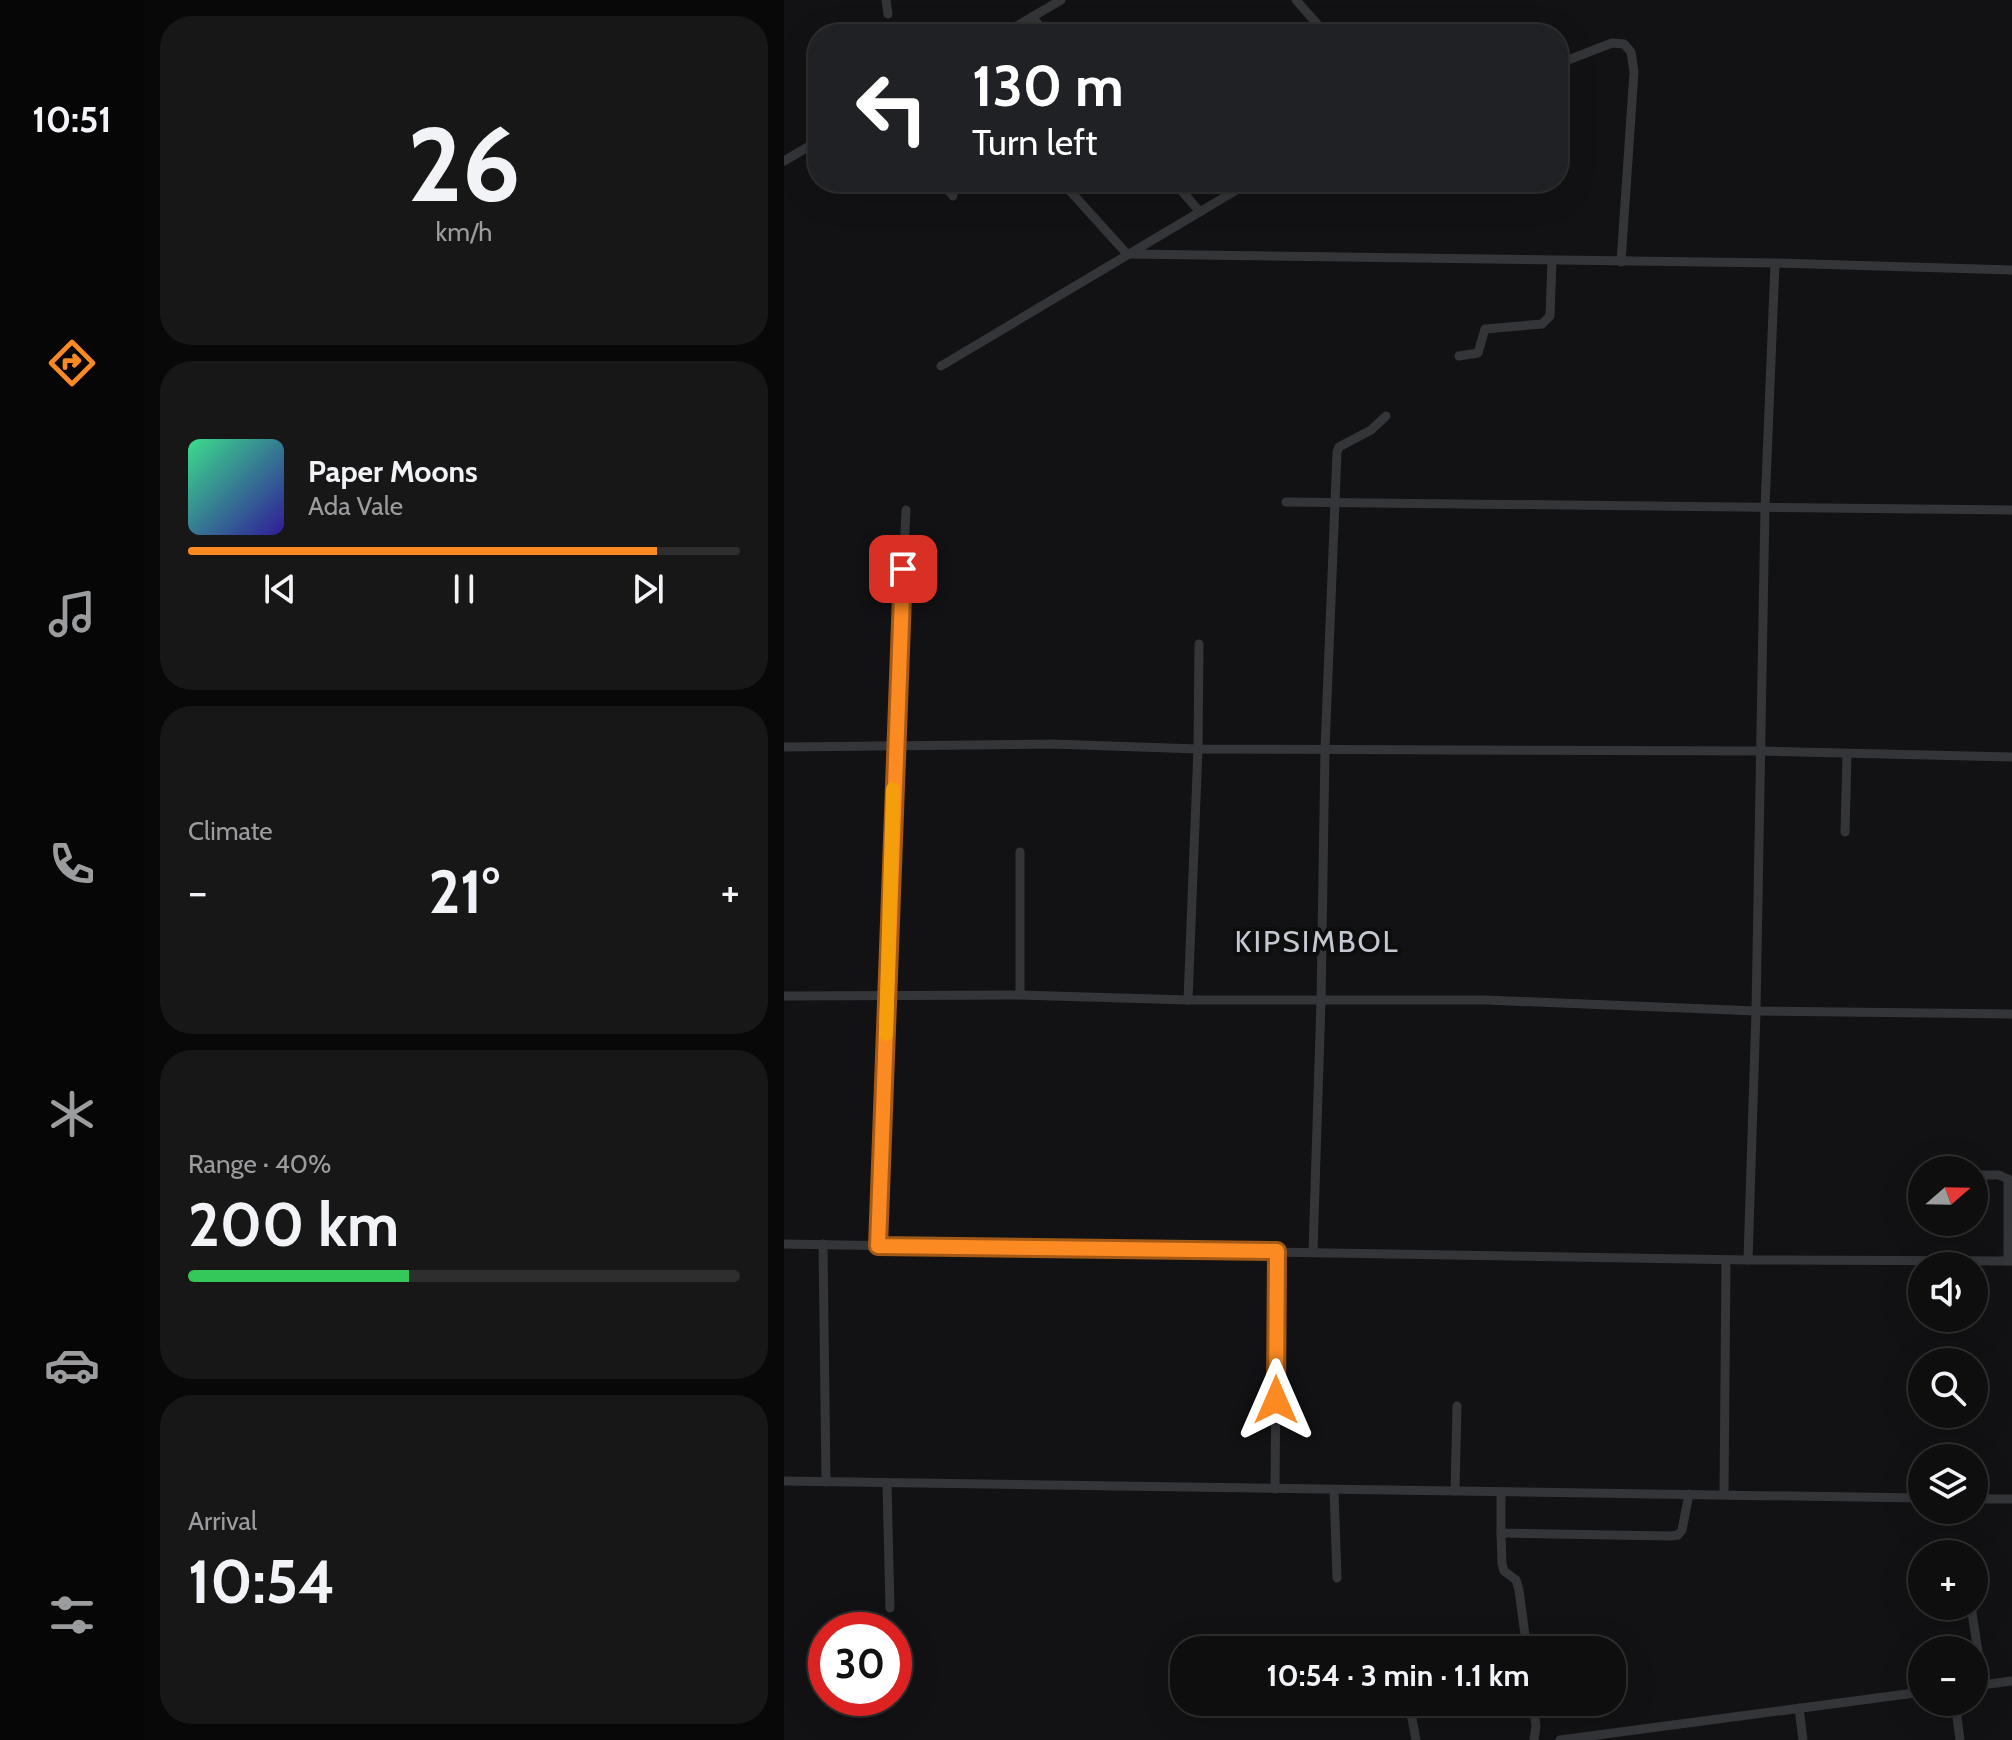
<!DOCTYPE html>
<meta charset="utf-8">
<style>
:root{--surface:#0e0e0f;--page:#171718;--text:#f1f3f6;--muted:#9b9c9e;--line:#2e2e2f;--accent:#fc8a22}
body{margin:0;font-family:Cabin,sans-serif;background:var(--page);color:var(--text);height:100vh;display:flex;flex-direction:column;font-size:30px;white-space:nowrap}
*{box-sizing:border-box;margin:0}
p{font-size:26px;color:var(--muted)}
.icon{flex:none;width:44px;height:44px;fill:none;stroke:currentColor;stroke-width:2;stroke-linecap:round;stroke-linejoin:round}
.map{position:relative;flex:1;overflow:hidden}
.drawer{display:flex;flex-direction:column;gap:16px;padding:16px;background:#080808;width:640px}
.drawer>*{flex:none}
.top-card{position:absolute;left:24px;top:24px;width:760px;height:168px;border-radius:32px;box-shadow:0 8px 32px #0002,0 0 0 2px var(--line);background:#202124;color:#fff;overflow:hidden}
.needle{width:52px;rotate:70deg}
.buttons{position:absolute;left:1124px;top:1156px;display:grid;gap:16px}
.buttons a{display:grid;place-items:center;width:80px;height:80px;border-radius:50%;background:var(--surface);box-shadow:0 8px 32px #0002,0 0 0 2px var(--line);font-size:40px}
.speed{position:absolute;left:24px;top:1612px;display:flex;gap:16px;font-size:40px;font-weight:700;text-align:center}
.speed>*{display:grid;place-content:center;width:104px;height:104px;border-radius:50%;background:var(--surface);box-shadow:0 8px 32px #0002,0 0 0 2px var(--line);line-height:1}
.speed .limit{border:12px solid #d22;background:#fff;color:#111}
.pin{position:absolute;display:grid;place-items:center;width:68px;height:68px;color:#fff;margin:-34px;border-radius:16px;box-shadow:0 4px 12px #0006}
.me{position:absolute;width:88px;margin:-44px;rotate:0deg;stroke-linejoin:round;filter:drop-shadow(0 0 6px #0008)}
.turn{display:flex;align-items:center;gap:28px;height:168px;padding:0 32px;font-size:36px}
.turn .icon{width:104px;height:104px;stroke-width:2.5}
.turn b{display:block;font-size:56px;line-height:68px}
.big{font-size:60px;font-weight:700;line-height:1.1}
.drawer .tile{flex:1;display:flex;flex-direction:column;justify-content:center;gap:12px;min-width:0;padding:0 28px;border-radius:32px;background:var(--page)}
.drawer .dial{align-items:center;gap:0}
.dial b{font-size:104px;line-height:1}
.song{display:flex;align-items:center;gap:24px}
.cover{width:96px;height:96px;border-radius:12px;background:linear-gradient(135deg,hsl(150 70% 55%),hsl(250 70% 35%))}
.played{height:8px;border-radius:4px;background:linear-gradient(90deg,var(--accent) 85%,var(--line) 85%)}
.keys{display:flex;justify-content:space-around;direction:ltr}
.heat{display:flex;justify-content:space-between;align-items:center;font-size:44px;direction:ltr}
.charge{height:12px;border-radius:6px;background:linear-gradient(90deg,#34c759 40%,var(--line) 0)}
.trip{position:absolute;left:386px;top:1636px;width:456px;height:80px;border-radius:32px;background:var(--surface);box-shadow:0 8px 32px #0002,0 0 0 2px var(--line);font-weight:700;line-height:80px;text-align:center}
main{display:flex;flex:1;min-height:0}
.menu{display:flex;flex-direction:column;width:144px;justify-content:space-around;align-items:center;background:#060606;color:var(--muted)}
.menu .icon{width:56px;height:56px}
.menu .on{color:var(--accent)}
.menu b{font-size:36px;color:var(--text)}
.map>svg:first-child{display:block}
</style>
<main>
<nav class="menu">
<b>10:51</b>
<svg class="icon on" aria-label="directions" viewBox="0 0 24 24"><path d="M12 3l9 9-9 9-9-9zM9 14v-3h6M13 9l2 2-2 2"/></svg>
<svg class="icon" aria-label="music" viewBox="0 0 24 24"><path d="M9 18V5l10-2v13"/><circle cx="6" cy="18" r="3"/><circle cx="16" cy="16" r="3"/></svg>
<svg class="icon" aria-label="phone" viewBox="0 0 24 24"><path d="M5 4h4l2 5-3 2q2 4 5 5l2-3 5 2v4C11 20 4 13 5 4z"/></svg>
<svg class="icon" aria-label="climate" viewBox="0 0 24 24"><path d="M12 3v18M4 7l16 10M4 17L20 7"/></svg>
<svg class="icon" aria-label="car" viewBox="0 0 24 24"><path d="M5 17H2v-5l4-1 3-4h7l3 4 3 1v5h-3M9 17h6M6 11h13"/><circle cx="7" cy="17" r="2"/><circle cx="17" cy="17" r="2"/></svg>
<svg class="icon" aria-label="filters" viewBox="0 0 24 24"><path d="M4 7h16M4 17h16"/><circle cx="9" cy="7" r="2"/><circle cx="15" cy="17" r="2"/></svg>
</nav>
<section class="drawer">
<div class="tile dial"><b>26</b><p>km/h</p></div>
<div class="tile">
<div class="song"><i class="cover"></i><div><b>Paper Moons</b><p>Ada Vale</p></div></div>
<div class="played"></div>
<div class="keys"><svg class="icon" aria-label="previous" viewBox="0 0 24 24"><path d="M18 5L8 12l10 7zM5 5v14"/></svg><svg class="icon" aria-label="pause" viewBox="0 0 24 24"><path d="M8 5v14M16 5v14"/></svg><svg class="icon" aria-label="next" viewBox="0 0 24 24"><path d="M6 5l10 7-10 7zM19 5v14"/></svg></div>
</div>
<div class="tile"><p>Climate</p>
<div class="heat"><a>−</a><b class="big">21°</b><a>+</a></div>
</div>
<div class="tile"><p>Range · 40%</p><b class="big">200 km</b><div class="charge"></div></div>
<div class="tile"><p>Arrival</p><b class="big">10:54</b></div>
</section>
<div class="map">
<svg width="1228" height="1740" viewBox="0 0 1228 1740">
<rect width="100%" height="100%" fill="#121214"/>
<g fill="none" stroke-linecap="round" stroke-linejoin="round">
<g stroke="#333539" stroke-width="9">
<path d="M102,0L104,14"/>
<path d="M512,0L542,34"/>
<path d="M248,17L263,34"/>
<path d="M219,34L277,0"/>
<path d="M774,64L828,43L840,44L847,52L850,72L837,262"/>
<path d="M0,161L34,141"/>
<path d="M158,182L169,196"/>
<path d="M278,182L343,254L991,263L1228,270"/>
<path d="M390,182L416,212"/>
<path d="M675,356L694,353L701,329L758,324L766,316L768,261"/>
<path d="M157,366L466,182"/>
<path d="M502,502L1228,510"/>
<path d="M0,747L268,744L414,749L977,751L1228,757"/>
<path d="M1061,832L1063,755"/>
<path d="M236,852V995"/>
<path d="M0,996L236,995L404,1000H702L972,1011L1228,1014"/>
<path d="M404,1000L414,749L415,644"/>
<path d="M1190,1175H1215L1224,1179V1261"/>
<path d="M0,1244L964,1260L1228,1261"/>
<path d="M39,1244L42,1482"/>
<path d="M94,1246L111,746L122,510"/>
<path d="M529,1251L537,1001L541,749L553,452L555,447L587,430L602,416"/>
<path d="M964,1260L972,1011L981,507L991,263"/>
<path d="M0,1481L1138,1498"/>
<path d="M103,1484L106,1608"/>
<path d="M491,1489L493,1251"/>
<path d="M550,1490L553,1578"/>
<path d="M671,1491L673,1406"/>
<path d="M717,1492V1533L886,1536L894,1535L898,1530L905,1494"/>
<path d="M940,1494L942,1260"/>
<path d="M1190,1499H1228"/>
<path d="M717,1533L718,1564L720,1571L732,1580L735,1590L743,1650"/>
<path d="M1187,1606L1199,1684"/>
<path d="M615,1649V1650"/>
<path d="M1190,1686L1228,1681"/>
<path d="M625,1702L632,1740"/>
<path d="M749,1702L752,1726L750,1740"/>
<path d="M1171,1702L1176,1740"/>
<path d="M1015,1708L1019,1740"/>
<path d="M776,1740L1138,1692"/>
</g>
</g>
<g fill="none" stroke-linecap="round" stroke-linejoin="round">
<defs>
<path id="route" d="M119,569L94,1246L493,1251L492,1400"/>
</defs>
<use href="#route" stroke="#a45a16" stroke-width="20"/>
<use href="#route" stroke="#fc8a22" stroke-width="14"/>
<path stroke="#f59e0b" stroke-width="14" d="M102,1034L109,789"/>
</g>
<g text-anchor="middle" stroke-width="8" stroke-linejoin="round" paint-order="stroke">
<g font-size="30" letter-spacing="2" fill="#c4c9d1" stroke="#0d0d0e">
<text x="533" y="952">KIPSIMBOL</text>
</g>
</g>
</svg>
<div class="buttons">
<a><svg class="needle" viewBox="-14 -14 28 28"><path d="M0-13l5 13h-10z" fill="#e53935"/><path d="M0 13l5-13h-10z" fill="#9b9c9e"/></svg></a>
<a><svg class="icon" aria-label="sound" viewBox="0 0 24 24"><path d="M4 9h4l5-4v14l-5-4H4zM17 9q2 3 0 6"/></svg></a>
<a><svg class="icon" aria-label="search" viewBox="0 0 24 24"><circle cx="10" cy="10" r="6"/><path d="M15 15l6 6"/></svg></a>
<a><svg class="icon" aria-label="layers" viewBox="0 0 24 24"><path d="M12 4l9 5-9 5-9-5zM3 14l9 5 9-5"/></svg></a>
<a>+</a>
<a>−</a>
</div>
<div class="speed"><div class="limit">30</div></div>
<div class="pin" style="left:119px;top:569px;background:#d93025"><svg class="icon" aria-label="arrive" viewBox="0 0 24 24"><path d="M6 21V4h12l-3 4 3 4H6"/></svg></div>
<svg class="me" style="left:492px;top:1400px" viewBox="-20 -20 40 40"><path d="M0-17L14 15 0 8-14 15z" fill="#fc8a22" stroke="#fff" stroke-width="4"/></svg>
<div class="trip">10:54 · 3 min · 1.1 km</div>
<div class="top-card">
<div class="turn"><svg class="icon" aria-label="left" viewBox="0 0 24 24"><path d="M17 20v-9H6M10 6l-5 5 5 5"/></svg><div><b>130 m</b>Turn left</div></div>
</div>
</div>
</main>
